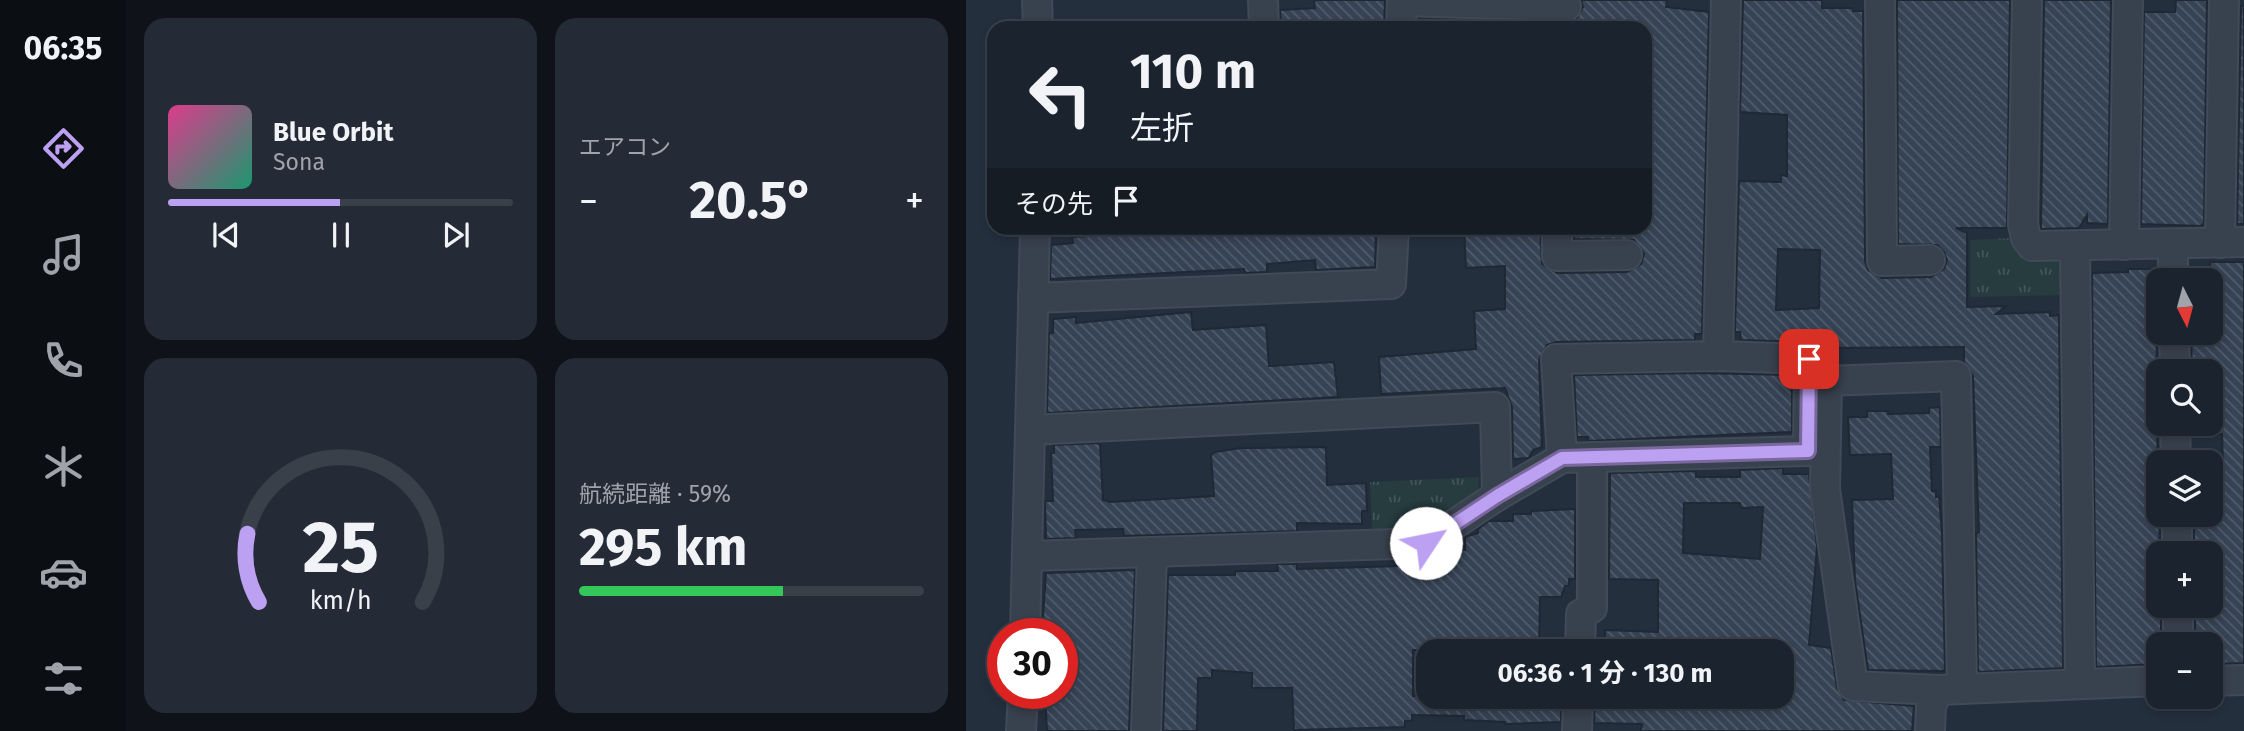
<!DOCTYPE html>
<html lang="ja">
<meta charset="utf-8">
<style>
:root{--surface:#1b232e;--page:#242b36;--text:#f1f3f6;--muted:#a0a4aa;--line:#39404a;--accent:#bca0f2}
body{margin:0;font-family:"Fira Sans","Noto Sans JP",sans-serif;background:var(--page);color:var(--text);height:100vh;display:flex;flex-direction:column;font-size:26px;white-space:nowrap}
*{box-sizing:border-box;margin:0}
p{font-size:23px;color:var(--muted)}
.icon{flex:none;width:38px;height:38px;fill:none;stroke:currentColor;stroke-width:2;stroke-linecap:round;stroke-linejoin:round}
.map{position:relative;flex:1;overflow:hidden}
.sheet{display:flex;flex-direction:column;gap:18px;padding:18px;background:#0f1319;width:840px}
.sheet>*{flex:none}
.banner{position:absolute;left:21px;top:21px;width:665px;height:214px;border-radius:21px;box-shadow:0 4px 10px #0003,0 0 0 2px var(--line);background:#1b232e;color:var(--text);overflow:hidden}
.needle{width:46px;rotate:174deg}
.fabs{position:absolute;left:1180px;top:268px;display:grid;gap:14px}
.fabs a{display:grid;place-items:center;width:77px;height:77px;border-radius:14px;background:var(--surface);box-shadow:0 4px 10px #0003,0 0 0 2px var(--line);font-size:35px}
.speed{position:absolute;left:21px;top:618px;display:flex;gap:14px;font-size:35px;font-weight:700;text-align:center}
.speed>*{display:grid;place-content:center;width:91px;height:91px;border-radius:50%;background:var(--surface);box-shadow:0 4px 10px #0003,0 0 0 2px var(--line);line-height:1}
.speed .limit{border:10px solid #d22;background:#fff;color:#111}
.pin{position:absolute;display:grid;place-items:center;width:60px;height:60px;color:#fff;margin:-30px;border-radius:14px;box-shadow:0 4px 10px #0006}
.me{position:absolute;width:77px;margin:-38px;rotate:56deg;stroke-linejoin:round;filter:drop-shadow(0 0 5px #0008)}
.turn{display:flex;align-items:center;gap:24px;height:147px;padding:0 28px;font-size:32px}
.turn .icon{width:91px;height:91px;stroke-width:2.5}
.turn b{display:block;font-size:49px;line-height:60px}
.then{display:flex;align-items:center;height:66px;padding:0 28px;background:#0003;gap:14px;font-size:26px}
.big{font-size:52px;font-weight:700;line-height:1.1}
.sheet .card{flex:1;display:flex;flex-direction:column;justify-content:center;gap:10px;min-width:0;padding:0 24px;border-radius:21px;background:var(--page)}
.sheet .dial{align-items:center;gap:0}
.dial svg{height:182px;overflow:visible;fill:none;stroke:var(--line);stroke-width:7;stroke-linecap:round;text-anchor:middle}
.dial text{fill:var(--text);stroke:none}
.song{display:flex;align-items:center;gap:21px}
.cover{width:84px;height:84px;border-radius:10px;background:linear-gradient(135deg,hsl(330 70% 55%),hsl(160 70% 35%))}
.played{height:7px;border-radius:4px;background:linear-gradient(90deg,var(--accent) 50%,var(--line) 50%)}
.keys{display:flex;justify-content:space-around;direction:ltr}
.heat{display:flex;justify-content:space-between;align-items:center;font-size:38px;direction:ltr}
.charge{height:10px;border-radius:5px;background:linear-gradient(90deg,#34c759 59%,var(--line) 0)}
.sheet .tiles{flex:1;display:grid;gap:18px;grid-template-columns:repeat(2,1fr)}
.trip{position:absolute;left:450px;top:639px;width:378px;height:70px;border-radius:21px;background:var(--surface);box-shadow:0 4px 10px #0003,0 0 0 2px var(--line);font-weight:700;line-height:70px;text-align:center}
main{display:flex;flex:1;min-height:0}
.tabs{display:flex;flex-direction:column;width:126px;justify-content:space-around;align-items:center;background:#0b0e12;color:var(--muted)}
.tabs .icon{width:49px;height:49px}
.tabs .current{color:var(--accent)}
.tabs b{font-size:32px;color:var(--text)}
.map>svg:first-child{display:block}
</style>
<main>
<nav class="tabs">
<b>06:35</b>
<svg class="icon current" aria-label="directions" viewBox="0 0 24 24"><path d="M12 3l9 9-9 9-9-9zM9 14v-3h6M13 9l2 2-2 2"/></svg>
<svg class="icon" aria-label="music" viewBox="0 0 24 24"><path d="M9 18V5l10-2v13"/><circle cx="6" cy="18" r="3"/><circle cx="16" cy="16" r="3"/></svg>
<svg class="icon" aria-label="phone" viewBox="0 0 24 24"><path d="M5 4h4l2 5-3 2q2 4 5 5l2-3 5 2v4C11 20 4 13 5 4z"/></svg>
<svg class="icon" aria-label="climate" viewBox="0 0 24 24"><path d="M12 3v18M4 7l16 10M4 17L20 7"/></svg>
<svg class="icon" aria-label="car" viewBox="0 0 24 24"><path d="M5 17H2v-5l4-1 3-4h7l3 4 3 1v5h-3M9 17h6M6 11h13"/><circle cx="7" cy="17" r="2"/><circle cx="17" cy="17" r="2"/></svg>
<svg class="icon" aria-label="filters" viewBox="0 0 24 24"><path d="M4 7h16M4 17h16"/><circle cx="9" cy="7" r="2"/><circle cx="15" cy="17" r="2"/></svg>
</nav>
<section class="sheet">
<div class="tiles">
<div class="card">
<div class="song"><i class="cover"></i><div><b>Blue Orbit</b><p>Sona</p></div></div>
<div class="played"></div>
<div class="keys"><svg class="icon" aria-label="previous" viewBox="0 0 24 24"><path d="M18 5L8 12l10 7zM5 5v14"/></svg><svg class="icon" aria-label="pause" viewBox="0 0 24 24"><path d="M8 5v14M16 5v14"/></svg><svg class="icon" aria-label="next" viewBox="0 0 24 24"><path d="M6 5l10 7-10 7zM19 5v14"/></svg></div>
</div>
<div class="card"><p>エアコン</p>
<div class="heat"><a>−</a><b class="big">20.5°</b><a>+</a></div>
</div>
<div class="card dial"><svg viewBox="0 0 100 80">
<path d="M14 69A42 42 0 1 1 86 69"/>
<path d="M14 69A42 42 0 0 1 9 39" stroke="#bca0f2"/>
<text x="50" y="56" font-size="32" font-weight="700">25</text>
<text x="50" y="72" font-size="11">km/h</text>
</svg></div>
<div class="card"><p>航続距離 · 59%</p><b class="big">295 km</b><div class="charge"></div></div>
</div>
</section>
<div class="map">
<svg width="1278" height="731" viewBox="0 0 1278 731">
<defs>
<pattern id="grass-tufts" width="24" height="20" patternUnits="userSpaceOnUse" patternTransform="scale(1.75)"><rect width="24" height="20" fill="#263c3f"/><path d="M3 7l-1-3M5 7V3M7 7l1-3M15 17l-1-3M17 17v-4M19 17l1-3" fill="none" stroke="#435659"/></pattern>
<pattern id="building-back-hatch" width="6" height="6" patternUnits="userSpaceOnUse" patternTransform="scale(1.75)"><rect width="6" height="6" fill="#364354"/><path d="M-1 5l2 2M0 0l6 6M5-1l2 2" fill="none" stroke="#515c6b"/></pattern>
</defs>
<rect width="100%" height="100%" fill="#242f3e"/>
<g fill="url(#grass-tufts)">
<path d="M1047,238L1065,259L1088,258L1097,266L1099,295L1004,297V240Z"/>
<path d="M513,477L512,490L456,527L406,529L404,482Z"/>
</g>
<g fill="url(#building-back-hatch)" stroke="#1f2835" stroke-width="2" fill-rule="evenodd">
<path d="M348,0H419L418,28H315L314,10L349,8Z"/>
<path d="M615,0H701L700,7L743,12L736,334H729V340L590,342L581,345L573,360L576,447L567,450L563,458L547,459L546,407L539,388L415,394L413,357L510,349L508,311L539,309V266L500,268L498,228H574L576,264L591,273L661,272L675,264L678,254L668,240L608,239V228H679V28H610V19L617,7Z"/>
<path d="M777,0H856V8H887V11H897L899,261L902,270L916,278L965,277L978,269L981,260L978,252L971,245L932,244L931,0H1044L1041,228H990L1001,233V307L1040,306L1030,314L1084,312V316L1093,315L1097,668L1012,672L1010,533L1013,532L1007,376L998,362V347L855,348L844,342L775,340L774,332H769L773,181L815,182V175L821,176V115L774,112ZM812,249L854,250L853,308L810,310Z"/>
<path d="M1078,0H1145L1142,224L1121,223V215L1113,228L1075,229Z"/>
<path d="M1210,0H1241L1238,223L1235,226L1175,224L1178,12H1209Z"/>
<path d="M1275,6H1278V224H1271Z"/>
<path d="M282,228L335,229V232L410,228L409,267L350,270L349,260L301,264V272L279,273L278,269L84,279L85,245L107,243L106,237Z"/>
<path d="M1244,262H1278V663L1244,664V644H1229V606H1244V553H1228V514H1244V500L1258,499L1256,434L1244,435V371H1226L1225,332H1244Z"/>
<path d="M1162,269H1190L1192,514H1194L1192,606H1195V644H1192V664L1130,667L1126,273L1162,272Z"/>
<path d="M225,312L227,330L300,325L303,366L368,362L372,397L81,413L83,333H87V319L110,317V323Z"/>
<path d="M730,373L826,375V432L622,441V437H611L608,375Z"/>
<path d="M974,407L975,447H964L966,491H970V497L973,496L976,534L979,671L902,670L889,581L886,500L927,499L925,454L884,455L882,417H901V411H922V414L963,413V408Z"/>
<path d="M134,443L137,500L144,502L248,496L245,455L249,452L275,448L360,447L361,485L400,483L401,511H396V524L331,523V531L158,536L157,529L109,530L110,538L80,539L79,501H87L85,453H88V445Z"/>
<path d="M817,468V474H843L851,547L843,645L865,648L871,688L878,700L948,706L946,731H675L676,724L628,723L629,696H747L746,702L803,704L802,696H816V651H638L639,630L692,632V580L643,579L644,473L730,471V477H774V470ZM718,503H774L775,508L797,507L794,559L717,553Z"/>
<path d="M609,509V579H603V586H599L595,597H574L573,651L447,650V696H595V722L539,724V722L498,720V716L446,715V721H439V727L328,730L326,688H286V673L246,670V678H232L231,731H197L202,575H269V571H312L311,564H331V569L470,565V557L479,550H499V537L512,533V529L523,521H547V514H565V511Z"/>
<path d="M169,570L163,731H81L79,693H96V634L76,631L80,573Z"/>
</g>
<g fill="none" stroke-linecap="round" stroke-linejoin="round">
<defs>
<g id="minor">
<path d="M71,0L72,28"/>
<path d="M297,0L298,28"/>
<path d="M914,0L916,261L964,260"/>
<path d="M1061,0L1057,225L1060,238L1066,246L1278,242"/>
<path d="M436,1L600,6"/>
<path d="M435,28L436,0"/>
<path d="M591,228V256L661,255"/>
<path d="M1254,243L1258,0"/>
<path d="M1207,244V280"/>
<path d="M1158,245L1162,0"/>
<path d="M1109,247L1114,683"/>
<path d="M67,298L425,284L428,228"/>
<path d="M1208,332L1209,371"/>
<path d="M752,356L760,0"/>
<path d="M1209,424L1210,462"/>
<path d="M64,430L529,407L531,496"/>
<path d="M1211,514V553"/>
<path d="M62,556L460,543L531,496L596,458L842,451L843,359L752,356L590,359L596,458"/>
<path d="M1212,606V644"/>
<path d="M59,634L69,228"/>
<path d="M614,651L615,614L626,608V457"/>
<path d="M1244,681L1278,680"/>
<path d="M972,690L887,686L859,489L861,381L990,376L996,689"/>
<path d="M55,731L57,693"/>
<path d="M180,731L186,553"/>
<path d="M611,731L612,696"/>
<path d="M964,731L965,706L972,690L1192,681"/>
</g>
</defs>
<use href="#minor" stroke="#414a57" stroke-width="32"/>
<use href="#minor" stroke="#38414e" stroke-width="28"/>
</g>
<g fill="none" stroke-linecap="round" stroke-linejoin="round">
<defs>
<path id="route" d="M460,543L531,496L596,458L842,451L843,359"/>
</defs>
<use href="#route" stroke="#7a689d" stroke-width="18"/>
<use href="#route" stroke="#bca0f2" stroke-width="12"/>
</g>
</svg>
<div class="fabs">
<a><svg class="needle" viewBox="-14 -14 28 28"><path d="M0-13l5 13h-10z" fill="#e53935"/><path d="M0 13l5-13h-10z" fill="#a0a4aa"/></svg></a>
<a><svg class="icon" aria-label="search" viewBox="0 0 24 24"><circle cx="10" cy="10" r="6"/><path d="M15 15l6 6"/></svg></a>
<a><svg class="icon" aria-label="layers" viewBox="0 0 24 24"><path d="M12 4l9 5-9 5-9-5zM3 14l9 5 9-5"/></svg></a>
<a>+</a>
<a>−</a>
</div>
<div class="speed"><div class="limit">30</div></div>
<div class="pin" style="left:843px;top:359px;background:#d93025"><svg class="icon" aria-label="arrive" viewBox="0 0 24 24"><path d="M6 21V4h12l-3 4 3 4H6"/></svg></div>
<svg class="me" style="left:460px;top:543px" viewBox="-20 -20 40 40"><circle r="19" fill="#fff"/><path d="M0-13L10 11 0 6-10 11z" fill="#bca0f2"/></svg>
<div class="trip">06:36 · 1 分 · 130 m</div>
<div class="banner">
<div class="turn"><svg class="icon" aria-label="left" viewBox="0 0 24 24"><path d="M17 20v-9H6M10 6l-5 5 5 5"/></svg><div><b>110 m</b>左折</div></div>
<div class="then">その先<svg class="icon" aria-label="arrive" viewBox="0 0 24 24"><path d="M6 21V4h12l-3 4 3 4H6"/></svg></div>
</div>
</div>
</main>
